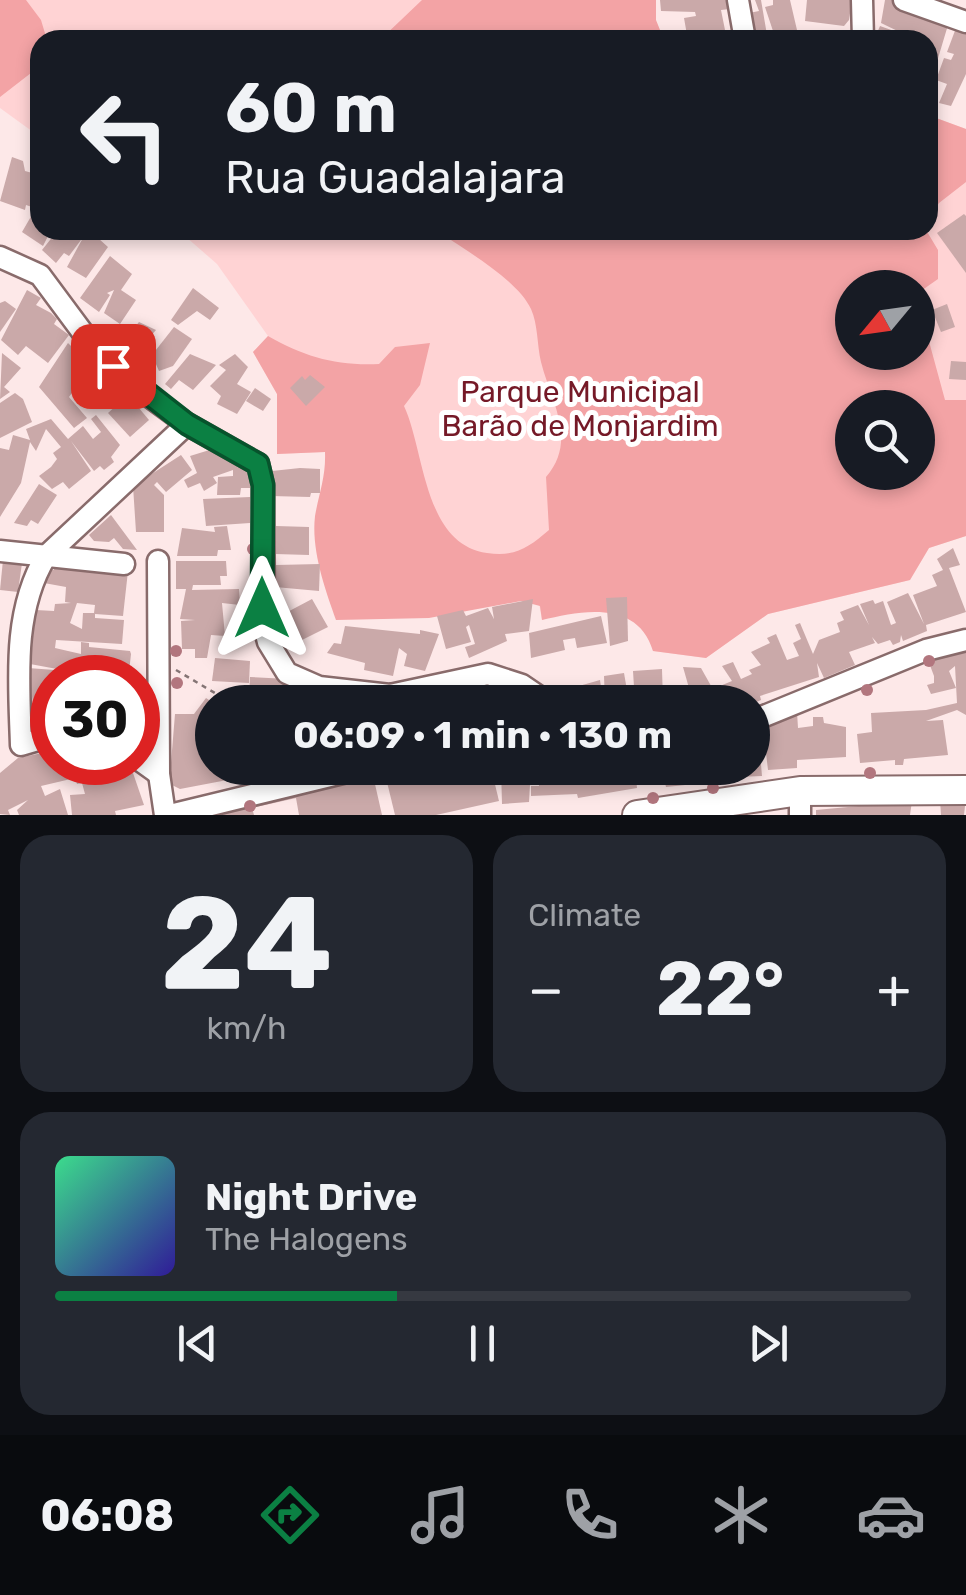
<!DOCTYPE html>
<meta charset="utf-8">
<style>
:root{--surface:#171b24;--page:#242831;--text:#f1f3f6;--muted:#9ea1a6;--line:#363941;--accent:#0b8043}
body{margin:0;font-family:Rubik,sans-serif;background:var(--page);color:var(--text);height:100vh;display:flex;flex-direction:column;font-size:38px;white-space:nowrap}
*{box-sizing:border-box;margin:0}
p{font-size:32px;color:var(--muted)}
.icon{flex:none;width:55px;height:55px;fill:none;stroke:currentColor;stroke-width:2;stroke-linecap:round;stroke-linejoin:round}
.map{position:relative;height:815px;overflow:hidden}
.panel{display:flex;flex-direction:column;gap:20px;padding:20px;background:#0d0f14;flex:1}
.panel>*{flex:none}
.banner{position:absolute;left:30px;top:30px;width:908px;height:210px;border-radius:30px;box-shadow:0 5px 15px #0003;background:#171b24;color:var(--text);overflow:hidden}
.needle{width:65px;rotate:241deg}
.buttons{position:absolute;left:835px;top:270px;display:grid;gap:20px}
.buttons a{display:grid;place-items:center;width:100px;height:100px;border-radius:50%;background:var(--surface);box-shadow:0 5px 15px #0003;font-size:50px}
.speed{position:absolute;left:30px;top:655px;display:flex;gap:20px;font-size:50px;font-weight:700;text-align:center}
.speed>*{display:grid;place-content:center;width:130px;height:130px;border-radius:50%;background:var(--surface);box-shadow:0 5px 15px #0003;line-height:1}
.speed .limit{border:15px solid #d22;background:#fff;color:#111}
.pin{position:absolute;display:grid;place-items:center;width:85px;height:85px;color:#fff;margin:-42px;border-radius:20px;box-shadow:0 5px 15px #0006}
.me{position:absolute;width:110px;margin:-55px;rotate:0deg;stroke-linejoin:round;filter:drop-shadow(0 0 8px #0008)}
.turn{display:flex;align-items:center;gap:35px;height:210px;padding:0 30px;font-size:45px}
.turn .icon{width:130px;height:130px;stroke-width:2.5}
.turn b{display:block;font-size:70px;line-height:85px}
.big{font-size:75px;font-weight:700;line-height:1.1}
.panel .card{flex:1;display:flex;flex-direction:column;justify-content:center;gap:15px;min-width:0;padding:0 35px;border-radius:30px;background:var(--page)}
.panel .dial{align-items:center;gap:0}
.dial b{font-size:130px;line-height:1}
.song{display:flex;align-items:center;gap:30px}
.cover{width:120px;height:120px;border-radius:15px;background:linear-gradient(135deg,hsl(150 70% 55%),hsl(250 70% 35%))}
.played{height:10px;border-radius:5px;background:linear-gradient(90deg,var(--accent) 40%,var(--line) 40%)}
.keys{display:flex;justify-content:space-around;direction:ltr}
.heat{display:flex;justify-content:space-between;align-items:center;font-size:55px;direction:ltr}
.panel .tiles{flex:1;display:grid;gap:20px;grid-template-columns:1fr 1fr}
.card:last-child{grid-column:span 2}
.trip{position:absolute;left:195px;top:685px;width:575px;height:100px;border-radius:50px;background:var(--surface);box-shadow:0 5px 15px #0003;font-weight:700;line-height:100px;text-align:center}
.menu{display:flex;height:160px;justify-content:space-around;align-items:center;background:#090b0e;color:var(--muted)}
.menu .icon{width:70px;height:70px}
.menu .on{color:var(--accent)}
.menu b{font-size:45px;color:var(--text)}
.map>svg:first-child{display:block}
</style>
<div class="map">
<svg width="966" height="815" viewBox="0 0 966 815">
<rect width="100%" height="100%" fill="#fde8e8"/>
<g fill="#ffd3d4" fill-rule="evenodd">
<path d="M0,0H647L664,40H40V137L0,108Z"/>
<path d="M928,115L966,129V536L929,548L910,580L768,614L706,658L653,651L634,584L542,620L536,587L334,612L325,452L277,454V394L253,352L268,336L217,264L178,230H928ZM852,288H918V352H852ZM852,408H918V472H852Z"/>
</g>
<g fill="#f3a3a5" fill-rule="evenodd">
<path d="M0,0H26L41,20L47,40H40V66L0,97Z"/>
<path d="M422,0H656V20L664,40H380Z"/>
<path d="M928,115L966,129V182L939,203L928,219Z"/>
<path d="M436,230H926L938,250V279L918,293V288H852V352H918V301L945,400H966V536L929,548L910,580L768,614L706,658L653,651C638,600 582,610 542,620L540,606L521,601L429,618L336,620C325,589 311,550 315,516C319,493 326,477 325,452L277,454V394L253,352L268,336C305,357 336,366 379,364L395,347L430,343L420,385L404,406C425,451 423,544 487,553C515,557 528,548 549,530L546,477C578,440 551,402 541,362C537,345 538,324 531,309C517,279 463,249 436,230ZM852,408H918V472H852Z"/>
</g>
<g fill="#caa9a9" fill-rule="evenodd">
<path d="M660,0H730V9L721,10L727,40H680L687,35L684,18L696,16L695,12L661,11Z"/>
<path d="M755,0H761L767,35L774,34L765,7L773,5V0H790L797,30L818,31L820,40H757L749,13L759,11Z"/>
<path d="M807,0H852L849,20L844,26L805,21Z"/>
<path d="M885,0H896L948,25L936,65L928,62V40H874L880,26L908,36L881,23Z"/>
<path d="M959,20L966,22V74L951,106L939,103L947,84L936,80L944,58L951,60L954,54L947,52Z"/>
<path d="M12,157L23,161L25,171L36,174L31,194L36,196L32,207L26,205L25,210L0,201Z"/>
<path d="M40,201V230L49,234L43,246L22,232Z"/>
<path d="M964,214L966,216V273L937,233Z"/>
<path d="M58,230H89L108,247L86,278L67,267L84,236L69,256L64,253L56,263L42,250Z"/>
<path d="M110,256L132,274L121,290L136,300L120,324L104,313L114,290L107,293L110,295L99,312L80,298Z"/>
<path d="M193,288L219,308L210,320L197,311L178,325L171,320Z"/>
<path d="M27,290L41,298L36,305L51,313L57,319L54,324L69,335L48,363L26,346L18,355L1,340Z"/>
<path d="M5,301L16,309L0,332V303Z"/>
<path d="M947,304L955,327L941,332L932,310Z"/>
<path d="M139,322L156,330L136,353L122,343Z"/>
<path d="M174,327L192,339L173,366L159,371L152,355Z"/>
<path d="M68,343L91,366L69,397L87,418L74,428L39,387Z"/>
<path d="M2,353L21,368L4,387L10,392L0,399Z"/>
<path d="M190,354L216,365L193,390L179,380L171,389L165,384Z"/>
<path d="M235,354L248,367L237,384L251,392L237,414L217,404L221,396L210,386L226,370L219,365Z"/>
<path d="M951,361L966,362V380L949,379Z"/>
<path d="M107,371L125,384L101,403L89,391Z"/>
<path d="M310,375L325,387L306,406L290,388L302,376L305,380Z"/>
<path d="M255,388L271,399L263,411L246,401Z"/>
<path d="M15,393L23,399L32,422L0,438V403Z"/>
<path d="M128,395L149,420L130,437L108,413Z"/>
<path d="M96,415L120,445L111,457L114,462L104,470L100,466L94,471L71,441L91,471L69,489L63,482L52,489L39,476L51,467L57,459L53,453L61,447L46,429L36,451L30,442L21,483L0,517V448L9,450L13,435L30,440L26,429L51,419L68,439L83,426L93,439L101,432L91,419Z"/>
<path d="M216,448L223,450L228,461L250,464V488H241L240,495H217L218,477L233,476V470L213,477L217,483L204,491L200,483L188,488L184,480L197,473L190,456Z"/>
<path d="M181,455L192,470L166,492L157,482L154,485L164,495V532H136L133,486Z"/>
<path d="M300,468L320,469V493H311L310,497L271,496L272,471Z"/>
<path d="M39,484L57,495L38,524L31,520L27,526L14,523Z"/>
<path d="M250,497V523L206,526L203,499Z"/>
<path d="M111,515L137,550L123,549L114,538L109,542L94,541L89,535Z"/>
<path d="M227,526L231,550H218L217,556H177L182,528L215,532L214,527Z"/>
<path d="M276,526L309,527V555L275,554Z"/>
<path d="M953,548L960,565L949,568L966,612L926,625L927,631L903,641L901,635L900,642L893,645L890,640L878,644L872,637L875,643L849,652L855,665L824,678L817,663L819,677L760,696L761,700L752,704L693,702L683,667L701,668L715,693L721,691L720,686L732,681L722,666L733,662L741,679L752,674L749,670L761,665L751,652L770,643L767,638L776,634L787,660L799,656L793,643L801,639L795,625L800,623L813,654L819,640L840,632L837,623L844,620L840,612L858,605L869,625L860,604L873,600L875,604L883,601L891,625L896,623L887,602L908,593L924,624L913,595L937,586L932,575L943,570L937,559Z"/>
<path d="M23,556L18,592L0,590L3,560Z"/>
<path d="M54,560L128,571L123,616L95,614V618L124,620L122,644L56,640L55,648L81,654V642L89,643V647L130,651L131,654L129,672L85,671L86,661L80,660L79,672H73V678H52V716L34,711L28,668L68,671L30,664L36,610L54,611L55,604L71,603L65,602L66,587L44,583L45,568L54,570ZM77,603L95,605L94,613H83L82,629L70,623Z"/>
<path d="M176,561H226L227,576H220L221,585H193L192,590L239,589L240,605L222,603L225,636L211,635L207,658H195V649H182L181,621L195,620L180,619L186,589H176Z"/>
<path d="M320,564L319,591L275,587L276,565Z"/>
<path d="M627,597L628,641L610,646L606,598Z"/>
<path d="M312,599L328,627L302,640L298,632L289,636L278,617Z"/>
<path d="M533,599L529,631L505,634L507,641L469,658L465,647L475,644L469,625L466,627L471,642L446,649L437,616L463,610L466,616L488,608L494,619L492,607Z"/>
<path d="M601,616L607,643L577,648L575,638L563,640L565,650L531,658L529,633Z"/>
<path d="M345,626L420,634V630L439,634L425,671L404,666L407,654L399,648L393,676L364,670L365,663L327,653L334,643L341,644Z"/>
<path d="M966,648V715L957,710L926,721L943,720L948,755L904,759L903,765H895V760L860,763L857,734L872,732L871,713L926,710L957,703L955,666L949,671L956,688L931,694L927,685L934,683V676L928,660Z"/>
<path d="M215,658L250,661L249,683L212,681Z"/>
<path d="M662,669L663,702H635L633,671Z"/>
<path d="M624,673L629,702H605L604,676Z"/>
<path d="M250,677L288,679L286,702L249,701Z"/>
<path d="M138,678L146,679L145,732L138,731Z"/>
<path d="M600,680L602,694L597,696V702H569L580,699L579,686Z"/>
<path d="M482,684L506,685L505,698L520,695V702H432L431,691Z"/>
<path d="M206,698L212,702V768H240L243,777L180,789L172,785L170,775L175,714H194Z"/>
<path d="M797,712L798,728L813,726V717H823L824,723L846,727V757L797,760V768L768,770L766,753H760L762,776L714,778L713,768H752L757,728Z"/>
<path d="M52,751V762H115L118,776L133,773L144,805L115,811L116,815H72L70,795L85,794L82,783L77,784L75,778L41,786L45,796L60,789L68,815H19L17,810L28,800L8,810L10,815L0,814V773L18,758Z"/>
<path d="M431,768H491L499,801L436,815H395L386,778Z"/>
<path d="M501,768H531L529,802L502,804Z"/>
<path d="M537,768H560L561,775L576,774L577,778H582L581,768L706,770L694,771L695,784L666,787L663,775L636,778L637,788L578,798L577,794L531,796V786H539Z"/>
<path d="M372,771L382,815H299L296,798L252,808L254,815H221L250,806L249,800Z"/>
<path d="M966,797L964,815H941L940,800Z"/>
<path d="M912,801L910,815H816V810Z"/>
</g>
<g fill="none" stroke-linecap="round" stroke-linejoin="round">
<defs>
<g id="minor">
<path d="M738,0L745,40"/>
<path d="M862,0L863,40"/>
<path d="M904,0L966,22"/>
<path d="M0,257L40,275L92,345L135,386L187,424L258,464L263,485L264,626L268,642L287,673L319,687L390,695L488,674L522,685L547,702"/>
<path d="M0,551L124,564"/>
<path d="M158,561L159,774L165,815"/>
<path d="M752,721L926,650L966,640"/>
<path d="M52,736L21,745C19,681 12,612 46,556L187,424"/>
<path d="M138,759L159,774"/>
<path d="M800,791V815"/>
<path d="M170,815L363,768"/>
</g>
<path id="secondary" d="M637,815L800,791L966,790"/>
</defs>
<use href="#minor" stroke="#896b6b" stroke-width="25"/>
<use href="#secondary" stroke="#896b6b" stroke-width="32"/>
<g stroke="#847474" stroke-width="2.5" stroke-dasharray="5 5" stroke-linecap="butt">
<path d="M176,670L230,702"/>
<path d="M274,702L298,701"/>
</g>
<use href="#minor" stroke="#fff" stroke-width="20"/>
<use href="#secondary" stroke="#fff" stroke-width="28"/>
</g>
<g fill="#b2767e">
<circle cx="253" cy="549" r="6"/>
<circle cx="176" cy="651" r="6"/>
<circle cx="929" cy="661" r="6"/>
<circle cx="177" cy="683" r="6"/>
<circle cx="867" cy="690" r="6"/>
<circle cx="870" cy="773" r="6"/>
<circle cx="713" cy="788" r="6"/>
<circle cx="653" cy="798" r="6"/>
<circle cx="250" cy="806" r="6"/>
</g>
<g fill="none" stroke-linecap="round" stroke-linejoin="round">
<defs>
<path id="route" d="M113,366L187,424L258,464L263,485L262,608"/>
</defs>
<use href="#route" stroke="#07532c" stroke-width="25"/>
<use href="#route" stroke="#0b8043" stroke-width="18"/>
</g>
<g text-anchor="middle" stroke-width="10" stroke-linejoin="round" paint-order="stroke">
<g font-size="30" fill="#751927" stroke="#fff">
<text x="580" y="402">Parque Municipal<tspan x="580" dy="34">Barão de Monjardim</tspan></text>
</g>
</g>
</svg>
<div class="buttons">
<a><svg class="needle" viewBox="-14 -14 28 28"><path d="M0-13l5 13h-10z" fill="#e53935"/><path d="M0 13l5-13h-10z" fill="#9ea1a6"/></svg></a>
<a><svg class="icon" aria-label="search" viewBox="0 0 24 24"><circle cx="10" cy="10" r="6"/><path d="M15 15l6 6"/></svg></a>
</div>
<div class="speed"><div class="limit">30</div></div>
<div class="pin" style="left:113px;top:366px;background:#d93025"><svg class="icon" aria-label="arrive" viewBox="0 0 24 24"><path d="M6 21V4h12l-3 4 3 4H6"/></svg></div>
<svg class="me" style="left:262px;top:608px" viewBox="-20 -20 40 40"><path d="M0-17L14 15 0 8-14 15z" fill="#0b8043" stroke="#fff" stroke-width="4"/></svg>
<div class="trip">06:09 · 1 min · 130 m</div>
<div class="banner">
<div class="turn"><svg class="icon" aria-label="left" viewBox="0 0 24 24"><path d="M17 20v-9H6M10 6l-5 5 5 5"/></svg><div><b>60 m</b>Rua Guadalajara</div></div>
</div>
</div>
<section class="panel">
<div class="tiles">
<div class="card dial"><b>24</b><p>km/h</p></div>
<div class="card"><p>Climate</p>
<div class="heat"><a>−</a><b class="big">22°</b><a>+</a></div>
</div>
<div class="card">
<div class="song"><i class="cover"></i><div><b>Night Drive</b><p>The Halogens</p></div></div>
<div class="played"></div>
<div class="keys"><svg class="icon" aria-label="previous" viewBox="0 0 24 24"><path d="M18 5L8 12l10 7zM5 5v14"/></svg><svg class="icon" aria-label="pause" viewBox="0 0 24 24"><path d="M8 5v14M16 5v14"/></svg><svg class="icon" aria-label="next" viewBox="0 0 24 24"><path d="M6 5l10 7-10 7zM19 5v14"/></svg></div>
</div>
</div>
</section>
<nav class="menu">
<b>06:08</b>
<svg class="icon on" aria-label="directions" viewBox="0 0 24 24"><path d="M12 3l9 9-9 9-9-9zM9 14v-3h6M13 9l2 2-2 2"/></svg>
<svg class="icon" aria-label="music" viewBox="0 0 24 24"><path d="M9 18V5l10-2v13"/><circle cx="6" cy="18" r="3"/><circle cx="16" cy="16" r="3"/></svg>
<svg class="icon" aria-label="phone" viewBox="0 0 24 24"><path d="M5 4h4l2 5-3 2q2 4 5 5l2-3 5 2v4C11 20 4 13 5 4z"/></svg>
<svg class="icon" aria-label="climate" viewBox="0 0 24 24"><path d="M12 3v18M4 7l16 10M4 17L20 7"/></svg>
<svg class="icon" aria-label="car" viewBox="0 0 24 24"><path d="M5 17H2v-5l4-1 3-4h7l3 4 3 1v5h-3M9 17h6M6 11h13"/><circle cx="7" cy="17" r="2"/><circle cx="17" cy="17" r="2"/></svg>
</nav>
